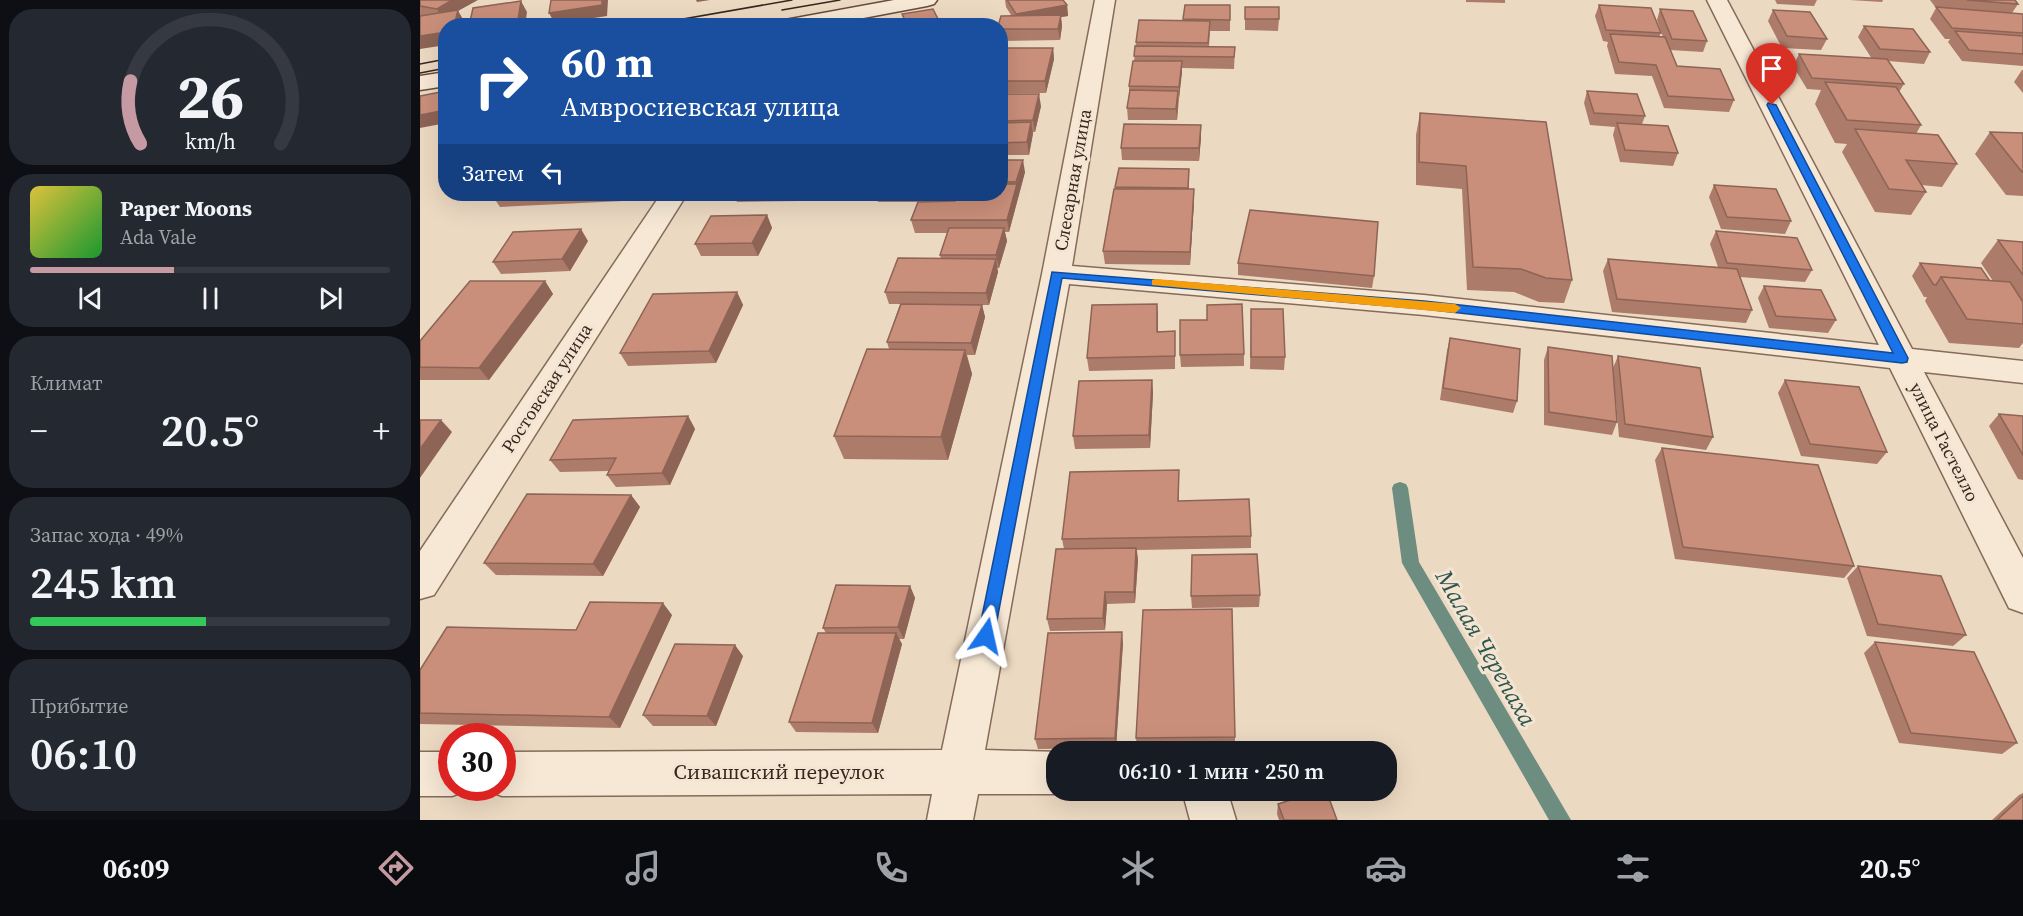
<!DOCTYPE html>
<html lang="ru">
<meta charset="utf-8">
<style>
:root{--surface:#171b24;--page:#242831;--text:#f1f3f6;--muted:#9ea1a6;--line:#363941;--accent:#c69aa2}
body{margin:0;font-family:"Source Serif 4",serif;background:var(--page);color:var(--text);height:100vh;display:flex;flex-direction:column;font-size:22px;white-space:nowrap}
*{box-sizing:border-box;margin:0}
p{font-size:20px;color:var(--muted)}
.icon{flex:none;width:33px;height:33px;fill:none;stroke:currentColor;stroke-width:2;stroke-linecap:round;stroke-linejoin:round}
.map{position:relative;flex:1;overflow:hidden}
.panel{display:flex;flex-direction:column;gap:9px;padding:9px;background:#0d0f14;width:420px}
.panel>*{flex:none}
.hud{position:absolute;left:18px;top:18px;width:570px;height:183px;border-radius:24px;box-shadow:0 6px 24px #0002;background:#1a4fa0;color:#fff;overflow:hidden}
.speed{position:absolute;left:18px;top:723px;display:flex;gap:12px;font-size:30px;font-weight:700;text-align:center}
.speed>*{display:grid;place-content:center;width:78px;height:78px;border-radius:50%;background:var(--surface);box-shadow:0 6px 24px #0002;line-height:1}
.speed .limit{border:9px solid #d22;background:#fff;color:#111}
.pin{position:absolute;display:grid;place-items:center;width:51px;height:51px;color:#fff;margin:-62px -26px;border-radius:50% 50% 50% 0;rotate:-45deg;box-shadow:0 0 6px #0007}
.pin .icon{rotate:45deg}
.me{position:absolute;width:66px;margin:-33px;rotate:11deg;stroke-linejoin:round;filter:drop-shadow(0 0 4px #0008)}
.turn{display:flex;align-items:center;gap:21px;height:126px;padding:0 24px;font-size:27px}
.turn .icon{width:78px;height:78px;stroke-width:2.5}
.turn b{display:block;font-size:42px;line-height:51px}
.then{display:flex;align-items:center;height:57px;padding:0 24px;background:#0003;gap:12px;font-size:22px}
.big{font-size:45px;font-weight:600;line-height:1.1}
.panel .card{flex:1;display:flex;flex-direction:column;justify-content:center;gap:9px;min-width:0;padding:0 21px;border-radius:24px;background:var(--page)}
.panel .dial{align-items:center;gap:0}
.dial svg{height:156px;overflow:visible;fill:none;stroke:var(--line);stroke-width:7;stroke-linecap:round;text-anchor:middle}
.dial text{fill:var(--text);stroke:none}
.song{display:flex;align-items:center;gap:18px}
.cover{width:72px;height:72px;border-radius:9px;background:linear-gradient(135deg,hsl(50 70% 55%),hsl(130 70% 35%))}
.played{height:6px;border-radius:3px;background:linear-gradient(90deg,var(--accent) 40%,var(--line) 40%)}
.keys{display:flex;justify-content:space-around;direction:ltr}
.heat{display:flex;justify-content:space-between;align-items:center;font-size:33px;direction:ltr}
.charge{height:9px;border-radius:4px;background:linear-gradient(90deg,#34c759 49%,var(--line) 0)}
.trip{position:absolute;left:626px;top:741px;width:351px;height:60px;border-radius:24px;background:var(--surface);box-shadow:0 6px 24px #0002;font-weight:600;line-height:60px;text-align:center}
.tab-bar{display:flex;height:96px;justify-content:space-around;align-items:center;background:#090b0e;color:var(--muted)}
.tab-bar .icon{width:42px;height:42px}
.tab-bar .active{color:var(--accent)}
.tab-bar b{font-size:27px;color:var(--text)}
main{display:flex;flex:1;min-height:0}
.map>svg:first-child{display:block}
</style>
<main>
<section class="panel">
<div class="card dial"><svg viewBox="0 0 100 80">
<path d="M14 69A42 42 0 1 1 86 69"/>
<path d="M14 69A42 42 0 0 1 9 37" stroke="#c69aa2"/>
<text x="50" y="56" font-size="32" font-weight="700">26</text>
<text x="50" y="72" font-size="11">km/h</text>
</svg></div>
<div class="card">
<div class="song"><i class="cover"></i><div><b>Paper Moons</b><p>Ada Vale</p></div></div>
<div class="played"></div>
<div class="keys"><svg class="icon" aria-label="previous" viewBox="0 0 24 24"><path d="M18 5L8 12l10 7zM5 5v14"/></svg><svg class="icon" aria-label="pause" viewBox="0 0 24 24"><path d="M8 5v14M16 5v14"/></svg><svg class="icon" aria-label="next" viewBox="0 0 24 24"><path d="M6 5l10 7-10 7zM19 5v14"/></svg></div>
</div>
<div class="card"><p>Климат</p>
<div class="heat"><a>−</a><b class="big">20.5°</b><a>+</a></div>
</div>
<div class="card"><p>Запас хода · 49%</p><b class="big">245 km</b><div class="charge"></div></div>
<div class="card"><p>Прибытие</p><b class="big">06:10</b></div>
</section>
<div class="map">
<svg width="1603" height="820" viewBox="0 0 1603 820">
<rect width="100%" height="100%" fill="#ecd9c2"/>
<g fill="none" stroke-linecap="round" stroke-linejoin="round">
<path fill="#6c8d80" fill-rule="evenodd" d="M980,482L986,484L988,488L999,562L1151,820H1129L982,563L972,488L974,484Z"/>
<defs>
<g id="street">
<path d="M675,0H695L652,266L1004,295L1459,345L1287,0H1307L1492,349L1603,361V383L1504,372L1603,558V613L1589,608L1470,368L1004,315L649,284L565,750L640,752H636V790H645L636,794H558L553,820H507L512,794L82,796L66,790L65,788H82V752L522,750L622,274Z"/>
<path d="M241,194H267L14,595L0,599V551Z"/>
<path d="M0,752H32V788H49L48,790L32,796H0Z"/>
<path d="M762,790H807L816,820H770Z"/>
</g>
<g id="secondary">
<path d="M474,0H517L514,4L507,6L401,26H355L358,22L365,20Z"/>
<path d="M26,72V86L0,90V76Z"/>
</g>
</defs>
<use href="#street" stroke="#856b5a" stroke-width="3"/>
<use href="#secondary" stroke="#674c3d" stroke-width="3"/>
<use href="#street" fill="#f7e8d5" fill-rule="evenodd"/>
<use href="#secondary" fill="#f7e8d5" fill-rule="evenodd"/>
<g stroke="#36261e" stroke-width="1.5">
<path d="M362,10L420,0"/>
<path d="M223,26L372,0"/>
<path d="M0,64L26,59"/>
<path d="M0,73L26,68"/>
</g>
</g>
<g fill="#ad7b69">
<path d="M0,0L38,11L44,21L43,26H26L0,49Z"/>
<path d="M585,0H643L647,5L648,16L641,17L642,26L640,40L580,41V26L591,15L586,7Z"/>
<path d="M1046,0H1085V3L1046,2Z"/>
<path d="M1355,0H1397L1394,6L1357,4Z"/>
<path d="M1430,0H1463L1462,2Z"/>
<path d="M1510,0H1595L1598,4L1592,13L1603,14V66L1542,61L1528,42L1530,39H1525L1510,19L1516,8Z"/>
<path d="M765,5H810V31H790L789,47H815L814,69L762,68L757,120H708L707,108L709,95V86L714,61L716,42L763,21Z"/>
<path d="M1179,5L1241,33L1239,37H1243L1237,20L1240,9L1287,41L1283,52L1250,50L1257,66L1314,100L1309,112L1244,108L1232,76L1195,74L1187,46L1188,42L1183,41L1175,16Z"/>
<path d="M825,7L859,19L858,31L825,30Z"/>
<path d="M1353,10L1407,39L1401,50L1362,48L1348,21Z"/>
<path d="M482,14L520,23L521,26H485Z"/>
<path d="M1444,26L1510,52L1504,64L1468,61L1484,84L1479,92L1501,125L1496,134L1537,164L1522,187L1501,185L1506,192L1491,215L1455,212L1422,152L1427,144L1415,143L1395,104L1401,90L1387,89L1373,66L1379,54L1452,59L1438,37Z"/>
<path d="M633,48L634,59L626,93H580V66Z"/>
<path d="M1602,70H1603V93L1594,82Z"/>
<path d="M1167,91L1225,116L1222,124L1258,153L1253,166L1200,162L1193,135L1195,127L1170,125L1164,103Z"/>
<path d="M580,94L621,106L615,132H613L609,155H580Z"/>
<path d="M1000,113L1152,280L1144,303L1119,302L1094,292L1047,290L1042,189L996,185V135Z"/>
<path d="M1570,132L1602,133L1603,132V196L1586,195L1555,154Z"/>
<path d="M781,137L779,161L702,160L701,148Z"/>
<path d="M580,160L605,172L589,232H585L587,241L579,268H577L578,272L569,305H562L565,317L555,355H547L552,374L528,460L424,459L414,436L469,349L467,342L480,304H469L465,292L521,259L520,255L528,233H495L491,220L506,202H458L456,194H533L531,201L580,194Z"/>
<path d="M769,169V189H774V202L770,265L685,264L683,251L695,187Z"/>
<path d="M1294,185L1371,221L1365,234L1301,229L1289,197Z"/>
<path d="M73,194H208L203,201L80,207L72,195Z"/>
<path d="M313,194H382L379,201L317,202Z"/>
<path d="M347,215L352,228L338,256H281L275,244Z"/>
<path d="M1296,231L1392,270L1385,282L1320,277L1332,310L1326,323L1192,312L1183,271L1188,259L1298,267L1290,244Z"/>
<path d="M1578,240L1603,242V343L1599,348L1529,343L1505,301L1507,297H1504L1492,276L1500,263L1573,281L1561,263Z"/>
<path d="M168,241L150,271L81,274L73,262Z"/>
<path d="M818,263L954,276L952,288L818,275Z"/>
<path d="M125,281L133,294L69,380H0V341Z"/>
<path d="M1344,286L1416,320L1408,333L1349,328L1338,298Z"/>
<path d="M317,292L323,305L296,363L208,366L200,353Z"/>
<path d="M737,304L738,331H755V369L669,371L667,358Z"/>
<path d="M831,309L865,357L864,370L830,369Z"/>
<path d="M1030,338L1097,401L1093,413L1020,400L1027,351Z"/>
<path d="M1128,347L1193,368L1198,356L1293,437L1286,450L1199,437L1195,390L1197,422L1192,435L1124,425V360Z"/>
<path d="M824,354V366L761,367L760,355Z"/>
<path d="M732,380L733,393L730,448L655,449L653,436Z"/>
<path d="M1365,380L1467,452L1457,464L1381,456L1358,393Z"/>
<path d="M1579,414L1603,416V480L1598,479L1569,426Z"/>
<path d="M268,416L275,429L250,485L196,487L187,475L189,471L140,472L130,460Z"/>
<path d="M1242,448L1434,566L1424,578L1255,559L1235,460Z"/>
<path d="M759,470V501L831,536V548L717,550L718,560L715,603L687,604L685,630L630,631L627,619L644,549L642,539Z"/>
<path d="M211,495L220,507L183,576L76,575L64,563Z"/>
<path d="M1438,566L1546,635L1533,646L1447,636L1427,578Z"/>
<path d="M490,586L495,598L484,639H479L482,644L458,733L376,732L369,722L406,633L403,628Z"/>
<path d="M840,595L839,607L772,608L771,596Z"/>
<path d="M252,615L200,728L0,724V670L156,630Z"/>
<path d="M1455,642L1597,743L1582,754L1479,743L1444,653Z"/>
<path d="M703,643L696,748L618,749L615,739Z"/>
<path d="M323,656L296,726H233L223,715Z"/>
<path d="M815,737V748L717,749L716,738Z"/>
<path d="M1603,793V820H1572L1599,795Z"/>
<path d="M858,804L917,820H859L857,814Z"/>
</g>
<g fill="#8d6455">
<path d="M32,0H58L38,11L44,21L43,26H34L23,20L17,9Z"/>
<path d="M182,0H188L187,16L135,24L129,13Z"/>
<path d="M276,0H290L277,2Z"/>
<path d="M101,1L107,12L105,26H59Z"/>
<path d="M647,5L648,16L641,17L642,26L640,40L638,29L598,26L596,14Z"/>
<path d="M520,23L521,26H507Z"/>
<path d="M26,32V45L0,49V36Z"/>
<path d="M633,48L634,59L626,93L625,81Z"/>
<path d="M762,61V73L759,98V87Z"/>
<path d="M758,91V103L757,120L756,109Z"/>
<path d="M619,94L621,106L615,132L613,120Z"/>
<path d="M26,110V123L0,128V115Z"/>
<path d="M611,122L613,134L609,155L607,142Z"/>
<path d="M781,125V137L779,161V148Z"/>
<path d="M603,160L605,172L589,232L587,220Z"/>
<path d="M774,189V202L770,265V252Z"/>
<path d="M199,194H208L203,201Z"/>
<path d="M376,194H382L379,201Z"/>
<path d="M529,194H533L531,202Z"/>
<path d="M347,215L352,228L338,256L332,243Z"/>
<path d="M584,228L587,241L579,268L576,255Z"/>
<path d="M161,229L168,241L150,271L142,259Z"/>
<path d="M576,259L578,272L569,305L566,293Z"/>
<path d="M125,281L133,294L69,380L59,368Z"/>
<path d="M317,292L323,305L296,363L289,351Z"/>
<path d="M737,304L738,317V344L737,332Z"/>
<path d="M562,305L565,317L555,355L551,343Z"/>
<path d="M545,350L552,374L528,460L521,437Z"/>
<path d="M732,380L733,393L730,448L729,435Z"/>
<path d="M268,416L275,429L250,485L242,473Z"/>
<path d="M21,420L32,432L0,478V449Z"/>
<path d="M211,495L220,507L183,576L173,564Z"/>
<path d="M716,548L718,560L715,603L714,592Z"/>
<path d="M490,586L495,598L484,639L478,627Z"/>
<path d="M685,592L687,604L685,630L683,618Z"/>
<path d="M243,603L252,615L200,728L189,717Z"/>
<path d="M702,632L703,643L696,748L695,738Z"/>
<path d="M476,633L482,644L458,733L452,723Z"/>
<path d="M315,645L323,656L296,726L287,716Z"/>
</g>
<g fill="#c98f7a" stroke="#8d6455" stroke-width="1.5">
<path d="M0,0H32L17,9L0,6Z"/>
<path d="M131,0H182V5L129,13Z"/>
<path d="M587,0H643L647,5L596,14Z"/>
<path d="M1547,0H1595L1598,4Z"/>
<path d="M101,1L98,19L59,26H49L53,8Z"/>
<path d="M765,5H810V20L763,19Z"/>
<path d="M1179,5L1231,8L1241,33L1186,30Z"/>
<rect x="825" y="7" width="34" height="12"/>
<path d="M1516,7L1603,14V33L1532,28Z"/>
<path d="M513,9L520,23L507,26H488L482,14Z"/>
<path d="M1240,9L1273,11L1287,41L1252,39Z"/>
<path d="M38,10L34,26H26V32L0,36V16Z"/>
<path d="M1353,10L1390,12L1407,39L1367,36Z"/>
<path d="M641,15L638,29H580V26H578L581,16Z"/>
<path d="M719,20L790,21L788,43L716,42Z"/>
<path d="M1444,26L1493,29L1510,52L1460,49Z"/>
<path d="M1535,31L1603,36V54L1549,50Z"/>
<path d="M1190,34L1245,37L1257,66L1300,69L1314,100L1248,96L1236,65L1199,62Z"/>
<path d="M715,46L815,47L814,57L714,56Z"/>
<path d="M585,48H633L625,81H580V66Z"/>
<path d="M1379,54L1467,59L1484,84L1392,78Z"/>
<path d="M713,61H762L759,87L709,86Z"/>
<path d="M1405,82L1476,87L1501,125L1427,120Z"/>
<path d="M710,90L758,91L756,109L707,108Z"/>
<path d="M26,91V110L0,115V96Z"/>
<path d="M1167,91L1217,94L1225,116L1174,113Z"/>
<path d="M580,94H619L613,120L580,121Z"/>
<path d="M1000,113L1126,122L1152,280L1126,278L1101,269L1053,267L1046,166L999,162Z"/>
<path d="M611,122L607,142L580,143V123Z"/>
<path d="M1197,123L1248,126L1258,153L1205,150Z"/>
<path d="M704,124L781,125L779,148H701Z"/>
<path d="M1435,129L1518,135L1537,164L1486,160L1506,192L1469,189Z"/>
<path d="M1570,132L1603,133V172H1602Z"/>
<path d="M580,160H603L596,182H580Z"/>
<path d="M699,168L769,169L768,188L695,187Z"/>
<path d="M580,184H597L587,220H491L498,202L535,201L545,194H580Z"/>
<path d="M1294,185L1356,189L1371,221L1307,217Z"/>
<path d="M694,189H774L770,252L683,251Z"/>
<path d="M73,194H103L72,195Z"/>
<path d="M830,210L958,222L954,276L818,263Z"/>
<path d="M347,215L332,243L275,244L291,216Z"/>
<path d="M529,228H584L576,255H520Z"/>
<path d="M161,229L142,259L73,262L93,232Z"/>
<path d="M1296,231L1377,238L1392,270L1307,263Z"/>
<path d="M1578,240L1603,242V275Z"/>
<path d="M478,258L576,259L566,293L465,292Z"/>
<path d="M1188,259L1317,269L1332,310L1197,299Z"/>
<path d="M1500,263L1561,268L1570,281L1521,277L1516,285L1513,284Z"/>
<path d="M1521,277L1590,282L1603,302V324L1547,319Z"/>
<path d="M50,281H125L59,368L0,367V341Z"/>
<path d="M1344,286L1401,290L1416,320L1356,316Z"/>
<path d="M317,292L289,351L200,353L233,294Z"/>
<path d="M481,304L562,305L551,343L467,342Z"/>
<path d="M737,304V332L755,331V356L667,358L672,305Z"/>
<path d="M822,304L824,354L760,355V320H787V305Z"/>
<path d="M831,309H863L865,357H831Z"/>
<path d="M1030,338L1100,349L1097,401L1023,388Z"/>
<path d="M1128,347L1192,356L1197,422L1129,412Z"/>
<path d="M447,349L545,350L521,437L414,436Z"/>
<path d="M1198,356L1280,368L1293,437L1205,424Z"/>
<path d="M732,380L729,435L653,436L659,381Z"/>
<path d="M1365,380L1439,387L1467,452L1390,444Z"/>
<path d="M1579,414L1603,416V455Z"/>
<path d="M268,416L242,473L187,475L196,458L130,460L153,420Z"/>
<path d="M0,420H21L0,449Z"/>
<path d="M1242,448L1398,465L1434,566L1263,547Z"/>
<path d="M759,470L758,501L829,499L831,536L642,539L650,472Z"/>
<path d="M107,494L211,495L173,564L64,563Z"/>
<path d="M716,548L714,592H685L683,618L627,619L636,549Z"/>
<path d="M837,554L840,595L771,596L772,555Z"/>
<path d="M1438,566L1521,576L1546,635L1458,624Z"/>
<path d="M416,585L490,586L478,627L403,628Z"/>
<path d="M170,602L243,603L189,717L0,713V670L27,627L156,630Z"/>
<path d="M812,609L815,737L716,738L723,610Z"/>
<path d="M702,632L695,738L615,739L628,633Z"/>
<path d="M398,633H476L452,723L369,722Z"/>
<path d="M1455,642L1554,652L1597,743L1491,733Z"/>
<path d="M255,644L315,645L287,716L223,715Z"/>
<path d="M902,790H906L917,820H864L858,804Z"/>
<path d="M1603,796V820H1577Z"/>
</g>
<path fill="#1a73e8" stroke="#114b97" stroke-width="1.5" d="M1348,103L1356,105L1488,358L1487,362L1482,363L1004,309L642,278L574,636L572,641L566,643L560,641L558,636L632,272L1004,301L1473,353L1347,105Z"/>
<path fill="#f59e0b" d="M736,279L1035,304L1041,308L1035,313L732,285V280Z"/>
<g text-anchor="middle" stroke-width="6" stroke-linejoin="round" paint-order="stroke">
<g font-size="18" fill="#36261e" stroke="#f4e5d2">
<text transform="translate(653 180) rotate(-80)" y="6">Слесарная улица</text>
<text transform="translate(127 388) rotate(-57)" y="6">Ростовская улица</text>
<text transform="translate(1524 442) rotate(63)" y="6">улица Гастелло</text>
</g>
<g font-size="21" fill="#36261e" stroke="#f4e5d2">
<text x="359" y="779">Сивашский переулок</text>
</g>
<g font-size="24" font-style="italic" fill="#2e554d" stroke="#f4e5d2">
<text transform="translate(1066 648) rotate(60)" y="8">Малая Черепаха</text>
</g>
</g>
</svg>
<div class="speed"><div class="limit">30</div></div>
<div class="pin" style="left:1352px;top:105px;background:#d93025"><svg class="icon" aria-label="arrive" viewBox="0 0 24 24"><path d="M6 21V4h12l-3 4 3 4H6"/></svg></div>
<svg class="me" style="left:566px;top:636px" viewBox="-20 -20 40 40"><path d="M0-17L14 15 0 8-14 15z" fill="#1a73e8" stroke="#fff" stroke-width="4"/></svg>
<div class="trip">06:10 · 1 мин · 250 m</div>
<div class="hud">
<div class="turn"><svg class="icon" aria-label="right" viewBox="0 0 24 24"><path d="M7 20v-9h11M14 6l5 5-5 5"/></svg><div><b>60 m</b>Амвросиевская улица</div></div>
<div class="then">Затем<svg class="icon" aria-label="left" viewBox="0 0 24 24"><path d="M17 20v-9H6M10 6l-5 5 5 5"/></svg></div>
</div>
</div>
</main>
<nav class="tab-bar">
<b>06:09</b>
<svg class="icon active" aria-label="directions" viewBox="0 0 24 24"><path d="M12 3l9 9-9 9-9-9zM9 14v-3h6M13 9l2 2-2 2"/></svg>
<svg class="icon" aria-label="music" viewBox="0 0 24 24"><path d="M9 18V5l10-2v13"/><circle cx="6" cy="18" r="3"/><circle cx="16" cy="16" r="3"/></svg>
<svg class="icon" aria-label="phone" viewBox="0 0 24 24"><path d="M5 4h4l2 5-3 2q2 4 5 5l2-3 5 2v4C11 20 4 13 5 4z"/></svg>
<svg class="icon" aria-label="climate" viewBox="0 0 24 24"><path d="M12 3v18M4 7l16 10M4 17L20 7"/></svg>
<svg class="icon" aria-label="car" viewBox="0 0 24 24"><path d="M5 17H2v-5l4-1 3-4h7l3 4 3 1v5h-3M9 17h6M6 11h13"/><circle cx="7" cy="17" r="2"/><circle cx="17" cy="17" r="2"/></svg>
<svg class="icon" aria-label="filters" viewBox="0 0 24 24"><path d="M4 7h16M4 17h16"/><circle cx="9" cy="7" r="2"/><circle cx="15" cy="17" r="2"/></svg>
<b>20.5°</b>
</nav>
